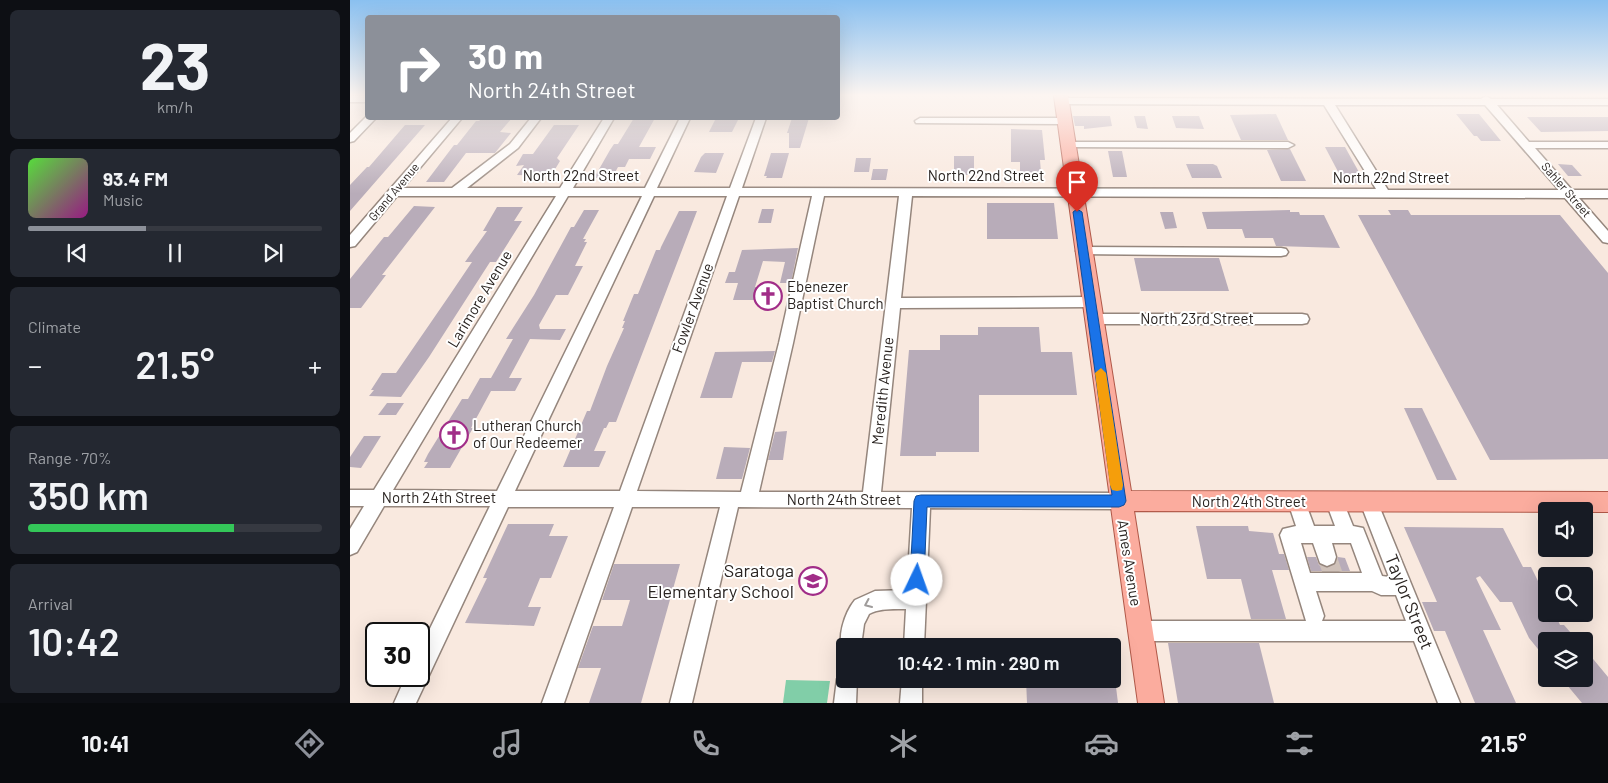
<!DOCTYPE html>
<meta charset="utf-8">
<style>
:root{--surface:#171b24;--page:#242831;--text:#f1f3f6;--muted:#9ea1a6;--line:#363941;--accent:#8c9099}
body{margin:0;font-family:Barlow,sans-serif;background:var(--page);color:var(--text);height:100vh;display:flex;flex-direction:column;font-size:19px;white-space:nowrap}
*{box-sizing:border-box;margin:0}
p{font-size:16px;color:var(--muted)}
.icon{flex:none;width:28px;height:28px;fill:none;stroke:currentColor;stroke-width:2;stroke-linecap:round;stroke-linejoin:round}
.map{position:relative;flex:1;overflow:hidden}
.sheet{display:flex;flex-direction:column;gap:10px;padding:10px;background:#0d0f14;width:350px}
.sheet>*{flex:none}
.hud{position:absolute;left:15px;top:15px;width:475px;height:105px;border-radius:5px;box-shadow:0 5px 20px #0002;background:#8c9099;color:#fff;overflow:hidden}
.fabs{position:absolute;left:1188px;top:502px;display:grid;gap:10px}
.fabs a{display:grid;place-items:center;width:55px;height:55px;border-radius:5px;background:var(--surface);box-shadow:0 5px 20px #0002;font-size:25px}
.speed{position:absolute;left:15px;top:622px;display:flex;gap:10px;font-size:25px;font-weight:700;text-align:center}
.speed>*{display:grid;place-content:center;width:65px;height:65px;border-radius:50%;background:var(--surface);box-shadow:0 5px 20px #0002;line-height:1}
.speed .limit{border:2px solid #111;border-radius:8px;background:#fff;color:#111}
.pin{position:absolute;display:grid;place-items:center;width:42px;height:42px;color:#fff;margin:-51px -21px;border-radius:50% 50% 50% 0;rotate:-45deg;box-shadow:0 0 5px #0007}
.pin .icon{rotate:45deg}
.me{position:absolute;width:55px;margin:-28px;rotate:3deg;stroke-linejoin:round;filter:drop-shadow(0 0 4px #0008)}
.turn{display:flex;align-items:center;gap:18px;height:105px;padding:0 20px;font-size:22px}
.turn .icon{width:65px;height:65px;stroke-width:2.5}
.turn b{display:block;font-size:35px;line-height:42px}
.big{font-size:38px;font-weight:600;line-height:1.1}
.sheet .widget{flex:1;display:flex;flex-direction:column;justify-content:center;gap:8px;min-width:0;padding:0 18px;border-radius:8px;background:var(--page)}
.sheet .dial{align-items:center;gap:0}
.dial b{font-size:65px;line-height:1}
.song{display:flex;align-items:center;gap:15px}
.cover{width:60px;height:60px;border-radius:8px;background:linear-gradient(135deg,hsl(110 70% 55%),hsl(310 70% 35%))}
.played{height:5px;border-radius:2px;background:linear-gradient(90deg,var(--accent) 40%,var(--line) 40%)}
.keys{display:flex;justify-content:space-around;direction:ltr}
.heat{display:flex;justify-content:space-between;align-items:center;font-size:28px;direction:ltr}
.charge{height:8px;border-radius:4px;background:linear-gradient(90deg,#34c759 70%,var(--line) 0)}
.trip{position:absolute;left:486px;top:638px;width:285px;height:50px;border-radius:5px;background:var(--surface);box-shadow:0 5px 20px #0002;font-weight:600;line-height:50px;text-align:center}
.tabs{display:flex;height:80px;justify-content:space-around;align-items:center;background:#090b0e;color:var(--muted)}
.tabs .icon{width:35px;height:35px}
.tabs .active{color:var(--accent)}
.tabs b{font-size:22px;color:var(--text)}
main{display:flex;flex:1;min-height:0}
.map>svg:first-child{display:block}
</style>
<main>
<section class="sheet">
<div class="widget dial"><b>23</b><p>km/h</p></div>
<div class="widget">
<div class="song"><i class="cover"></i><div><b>93.4 FM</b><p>Music</p></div></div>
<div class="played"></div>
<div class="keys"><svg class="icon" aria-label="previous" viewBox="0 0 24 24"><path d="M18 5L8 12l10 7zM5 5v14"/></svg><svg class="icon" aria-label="pause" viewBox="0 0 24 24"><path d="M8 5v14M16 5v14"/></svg><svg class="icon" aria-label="next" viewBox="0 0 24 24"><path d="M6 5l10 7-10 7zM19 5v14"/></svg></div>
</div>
<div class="widget"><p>Climate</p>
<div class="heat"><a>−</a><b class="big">21.5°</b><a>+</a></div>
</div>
<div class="widget"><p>Range · 70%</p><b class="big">350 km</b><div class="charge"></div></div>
<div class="widget"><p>Arrival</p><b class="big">10:42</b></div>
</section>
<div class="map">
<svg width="1258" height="703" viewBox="0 0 1258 703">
<rect width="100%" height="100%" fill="#f9e9df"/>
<path fill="#81cea8" d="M436,680L480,681L477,703H433Z"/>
<g fill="#b8acb9">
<path d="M926,114L938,140H891L880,115Z"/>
<path d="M1106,114H1129L1151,141H1131L1127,136H1124Z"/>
<path d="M723,116H760L762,126L734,129V126H725Z"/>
<path d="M784,116H795L798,129L787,128Z"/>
<path d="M822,116H849L854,129L826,128Z"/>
<path d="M1177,117H1258V131L1191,132Z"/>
<path d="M132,118H162L150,132L161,133L145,153H116L94,182H76L104,145H107L126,121H129Z"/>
<path d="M284,118H305L289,147H306L300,159H279L275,167H268L261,180H249L250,178H244L260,150L264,144H268Z"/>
<path d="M366,118H389L382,132H359Z"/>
<path d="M442,118H459L450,148H439V133H437Z"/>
<path d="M55,125H75L0,211V185L17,167H19Z"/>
<path d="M204,125H229L207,158L210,161L201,176L167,175L174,165L166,166L173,154H183Z"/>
<path d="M661,129L692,130L695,160H690L691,173H670V162H661Z"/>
<path d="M975,147H995L1015,183H994Z"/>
<path d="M940,149L956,181H931L917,150Z"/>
<path d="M758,151H772L777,177H763Z"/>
<path d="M355,153H374L366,173L344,172L351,157Z"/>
<path d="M421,153H439L432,178H416L417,176H414Z"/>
<rect x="604" y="156" width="20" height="19"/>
<path d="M506,158H521L519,172H504Z"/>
<path d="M836,164H863L867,166L872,178H842Z"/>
<path d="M1208,164L1222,165L1232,176H1218Z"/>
<path d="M523,169H538L536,180H521Z"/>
<path d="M637,203H704L708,239H637Z"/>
<path d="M64,206L85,207L32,275H36L11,308H0V279L34,237H38Z"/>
<path d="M147,207H173L164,221H172L146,262H140L79,357L51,397L19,396L24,390H21L32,373H46L99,296L122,262H115L137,231H133Z"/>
<path d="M412,209H424L421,223H408Z"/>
<path d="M234,210H249L233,239H236L234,242H237L225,266H233L218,295H206L189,325L190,329H216L210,340L180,339L159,378H172L165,391H141L121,428H123L100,468H74L78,462H74L78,454L112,399H118L130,378H141L163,339H156L184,295L221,227H224Z"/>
<path d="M940,210V212H949L950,215H974L990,248L926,246L923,238H895L892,229H857L852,212Z"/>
<path d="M1038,210H1058L1061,215H1210L1258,273V459L1140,460L1008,215H1041Z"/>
<path d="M329,211H347L266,422H259L256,428H254L244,451H256L249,467H213L237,411H240L257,366L274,328H272L275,321H273L284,294H288L306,250H310L311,247Z"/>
<path d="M810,212H823L827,228L815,229Z"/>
<path d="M448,248L441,283H430L435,262L413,261L405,287H423L419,300H383L388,283H375L379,272H385L392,250Z"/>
<path d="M784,258H869L879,291H791Z"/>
<path d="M628,327H689L691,352H722L727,395H629V452H586V456H550L559,350H590V335H628Z"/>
<path d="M425,351L422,362H392L382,398H350L365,352Z"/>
<path d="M37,403H54L46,415H28Z"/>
<path d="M1054,408H1072L1107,480H1087Z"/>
<path d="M437,431L433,460H418L425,432Z"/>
<path d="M14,436H31L11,468L0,467V457Z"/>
<path d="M374,447L400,448L392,479H366Z"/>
<path d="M158,524H204L199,536H218L201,578H190L178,607H191L184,626L115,623L137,578H133Z"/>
<path d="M846,526H898L899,531L923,533L929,554H934L939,570H922L936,619H901L891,579H857Z"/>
<path d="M1054,527L1153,528L1173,567H1181L1196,597V614H1205L1210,625H1214L1228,641H1196V659L1179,638L1162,602H1150L1130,576L1126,578L1151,630H1133L1166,703H1125L1095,631H1084L1072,602H1087Z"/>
<path d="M957,557H966L969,565L976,568L985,565L988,557L995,558L1000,571H961Z"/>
<path d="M264,564H330L291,703H239L251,668H228L243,626H272L280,600H252Z"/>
<path d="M818,643H909L924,703H828Z"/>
<path d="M1234,648L1258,677V703H1232L1212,679H1234Z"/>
<path d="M676,679H765L768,703H677Z"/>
</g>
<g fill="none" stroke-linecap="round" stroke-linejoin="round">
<path stroke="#cfc1b9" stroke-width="19" stroke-dasharray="19 9" stroke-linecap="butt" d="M977,557L983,574"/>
<defs>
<g id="minor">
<rect x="0" y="96" width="18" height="6"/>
<path d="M1136,96L1141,99H1258V105H1147L1179,142H1258V148H1185L1222,190H1258V198H1229L1258,231V243L1253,242L1215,198L562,196L551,298L740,297L745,298L747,302L745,306L740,307L550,308L531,492L769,493L775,495L778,501L775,507L769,509L580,508L574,646H554L556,609C544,609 530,608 519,614L514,624L511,646H495V654C485,640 495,612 505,600L525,591L557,590L562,508L388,507L342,703H320L370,507H282L214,703H192L264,507H158L66,703H44L56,676H69V651L140,506H34L7,552L0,555V529L14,506H0V490H24L206,196H47L5,246L0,247V235L102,118H112L53,188H102L160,144L181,118H191L168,148L117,188H210L254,118H264L223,188H295L330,118H340L307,188H380L406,118H416L392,188L1026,189L974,105L712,104L707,101L712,98L1131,99ZM985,105H1135L1209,190H1038ZM218,196H292L147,491L43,490ZM304,196H377L270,491H165ZM389,196H462L429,343L391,492L287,491ZM474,196H549L513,492H409L443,343Z"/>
<path d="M17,116L18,118H26L4,141L0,142V133Z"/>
<path d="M570,118H714L719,121L714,124L566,123L565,121Z"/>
<path d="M718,142H938L944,145L938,148L714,147L712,145L714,143Z"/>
<path d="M733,247L931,248L936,249L938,252L936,255L931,256L728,254L726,251L728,248Z"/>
<path d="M743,314H952L957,315L959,319L957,323L952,324H743L738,323L736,319L738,315Z"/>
<path d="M947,494L953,496L964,526H985L976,502L979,496L985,494L991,496L1003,526L1013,528L1032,576L1039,577L1010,502L1013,496L1019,494L1025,496L1110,703H1088L1064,641H789L782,638L779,631L782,624L789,621H956L930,535L933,529L946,526L938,502L941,496ZM951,543H963L970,563L977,566L984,563L986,557L982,543H1001L1012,573H960ZM966,591H1022L1031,595H1046L1056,621H972L974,616Z"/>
<path d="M495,669V679H507L506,703H484L487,679L490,672Z"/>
<path d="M552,679H572V703H550Z"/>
</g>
<path id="major" d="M704,96H718L781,491L1258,492V512L784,511L814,703H788L761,507L758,501L760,498Z"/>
</defs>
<use href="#minor" stroke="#95867d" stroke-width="3"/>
<use href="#major" stroke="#b05848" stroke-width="2"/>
<use href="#minor" fill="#fff" fill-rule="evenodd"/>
<use href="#major" fill="#fbac9e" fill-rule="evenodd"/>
</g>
<defs><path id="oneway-chevron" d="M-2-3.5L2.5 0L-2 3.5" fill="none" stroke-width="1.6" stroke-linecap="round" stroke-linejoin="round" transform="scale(1.25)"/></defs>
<use stroke="#9f9c9b" href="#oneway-chevron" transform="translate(518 604) rotate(156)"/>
<linearGradient id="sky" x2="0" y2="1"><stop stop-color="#8ac0f0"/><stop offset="0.49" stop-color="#fcf5f1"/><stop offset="1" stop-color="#fcf5f1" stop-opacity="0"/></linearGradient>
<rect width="1258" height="194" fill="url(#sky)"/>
<path fill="#1a73e8" stroke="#114b97" d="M727,209L732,212L776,501L774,505L769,507H577L574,580L572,585L567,587L562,585L560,580L564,501L566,496L571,495H762L723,212Z"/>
<path fill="#f59e0b" d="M751,368L756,373L773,485L772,490L767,491L762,490L760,485L745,373Z"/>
<defs>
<symbol id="church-ring" viewBox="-11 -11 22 22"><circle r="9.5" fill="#fff" stroke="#a12d88" stroke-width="1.5"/><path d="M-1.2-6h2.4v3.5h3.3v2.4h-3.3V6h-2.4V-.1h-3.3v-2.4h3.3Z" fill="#a12d88"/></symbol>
<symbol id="school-ring" viewBox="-11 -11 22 22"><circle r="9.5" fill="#fff" stroke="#a12d88" stroke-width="1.5"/><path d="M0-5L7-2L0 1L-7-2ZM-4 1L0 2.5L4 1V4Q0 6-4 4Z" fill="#a12d88"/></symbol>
</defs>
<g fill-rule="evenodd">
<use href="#church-ring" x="402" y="280" width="32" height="32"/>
<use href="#church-ring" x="88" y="419" width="32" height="32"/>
<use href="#school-ring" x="447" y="565" width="32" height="32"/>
</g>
<g text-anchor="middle" stroke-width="4" stroke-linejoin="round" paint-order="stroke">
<g font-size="12" fill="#292320" stroke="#fff">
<text transform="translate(1216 190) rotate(49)" y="4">Sahler Street</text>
<text transform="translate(44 192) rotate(-50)" y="4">Grand Avenue</text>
</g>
<g font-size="15" fill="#292320" stroke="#fff">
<text x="231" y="181">North 22nd Street</text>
<text x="636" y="181">North 22nd Street</text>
<text x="1041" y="183">North 22nd Street</text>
<text transform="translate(130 299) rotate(-59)" y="5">Larimore Avenue</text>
<text transform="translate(343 308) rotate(-70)" y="5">Fowler Avenue</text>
<text x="847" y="324">North 23rd Street</text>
<text transform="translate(533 391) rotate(-84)" y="5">Meredith Avenue</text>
<text x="89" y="503">North 24th Street</text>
<text x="494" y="505">North 24th Street</text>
<text x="899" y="507">North 24th Street</text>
<text transform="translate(779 563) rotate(81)" y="5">Ames Avenue</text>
</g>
<g font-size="15" fill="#292320" stroke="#fff" text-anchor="start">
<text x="437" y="292">Ebenezer<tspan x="437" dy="17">Baptist Church</tspan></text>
<text x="123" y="431">Lutheran Church<tspan x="123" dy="17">of Our Redeemer</tspan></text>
</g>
<g font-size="18" fill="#292320" stroke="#fff" text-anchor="end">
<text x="444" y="577">Saratoga<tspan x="444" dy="21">Elementary School</tspan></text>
</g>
<g font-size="18" fill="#292320" stroke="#fff">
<text transform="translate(1059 602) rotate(68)" y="6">Taylor Street</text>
</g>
</g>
</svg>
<div class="fabs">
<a><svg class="icon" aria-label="sound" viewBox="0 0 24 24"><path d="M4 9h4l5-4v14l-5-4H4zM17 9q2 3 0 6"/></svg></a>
<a><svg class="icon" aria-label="search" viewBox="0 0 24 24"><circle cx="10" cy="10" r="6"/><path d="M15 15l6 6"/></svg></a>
<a><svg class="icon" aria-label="layers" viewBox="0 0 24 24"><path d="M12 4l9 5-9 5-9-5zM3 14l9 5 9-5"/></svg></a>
</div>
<div class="speed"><div class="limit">30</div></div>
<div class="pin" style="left:727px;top:212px;background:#d93025"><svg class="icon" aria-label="arrive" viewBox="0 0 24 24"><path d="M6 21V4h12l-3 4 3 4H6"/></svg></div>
<svg class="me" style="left:567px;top:580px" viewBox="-20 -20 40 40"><circle r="19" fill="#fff"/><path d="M0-13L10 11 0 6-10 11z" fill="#1a73e8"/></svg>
<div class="trip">10:42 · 1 min · 290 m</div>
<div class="hud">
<div class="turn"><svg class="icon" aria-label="right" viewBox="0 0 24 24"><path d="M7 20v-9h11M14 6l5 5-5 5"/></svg><div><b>30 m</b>North 24th Street</div></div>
</div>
</div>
</main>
<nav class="tabs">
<b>10:41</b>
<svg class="icon active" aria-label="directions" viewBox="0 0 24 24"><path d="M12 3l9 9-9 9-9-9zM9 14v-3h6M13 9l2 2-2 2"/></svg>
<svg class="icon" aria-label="music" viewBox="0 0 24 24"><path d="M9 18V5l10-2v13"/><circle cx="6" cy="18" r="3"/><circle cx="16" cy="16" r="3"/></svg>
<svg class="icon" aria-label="phone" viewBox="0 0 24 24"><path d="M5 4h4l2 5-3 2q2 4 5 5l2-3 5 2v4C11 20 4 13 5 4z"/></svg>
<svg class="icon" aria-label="climate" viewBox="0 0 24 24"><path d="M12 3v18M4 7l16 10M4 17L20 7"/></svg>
<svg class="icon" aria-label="car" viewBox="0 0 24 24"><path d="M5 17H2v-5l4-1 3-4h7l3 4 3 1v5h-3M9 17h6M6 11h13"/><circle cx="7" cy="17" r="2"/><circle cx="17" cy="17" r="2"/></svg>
<svg class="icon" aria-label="filters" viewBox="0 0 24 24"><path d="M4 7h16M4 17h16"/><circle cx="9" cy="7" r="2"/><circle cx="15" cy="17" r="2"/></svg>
<b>21.5°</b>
</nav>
